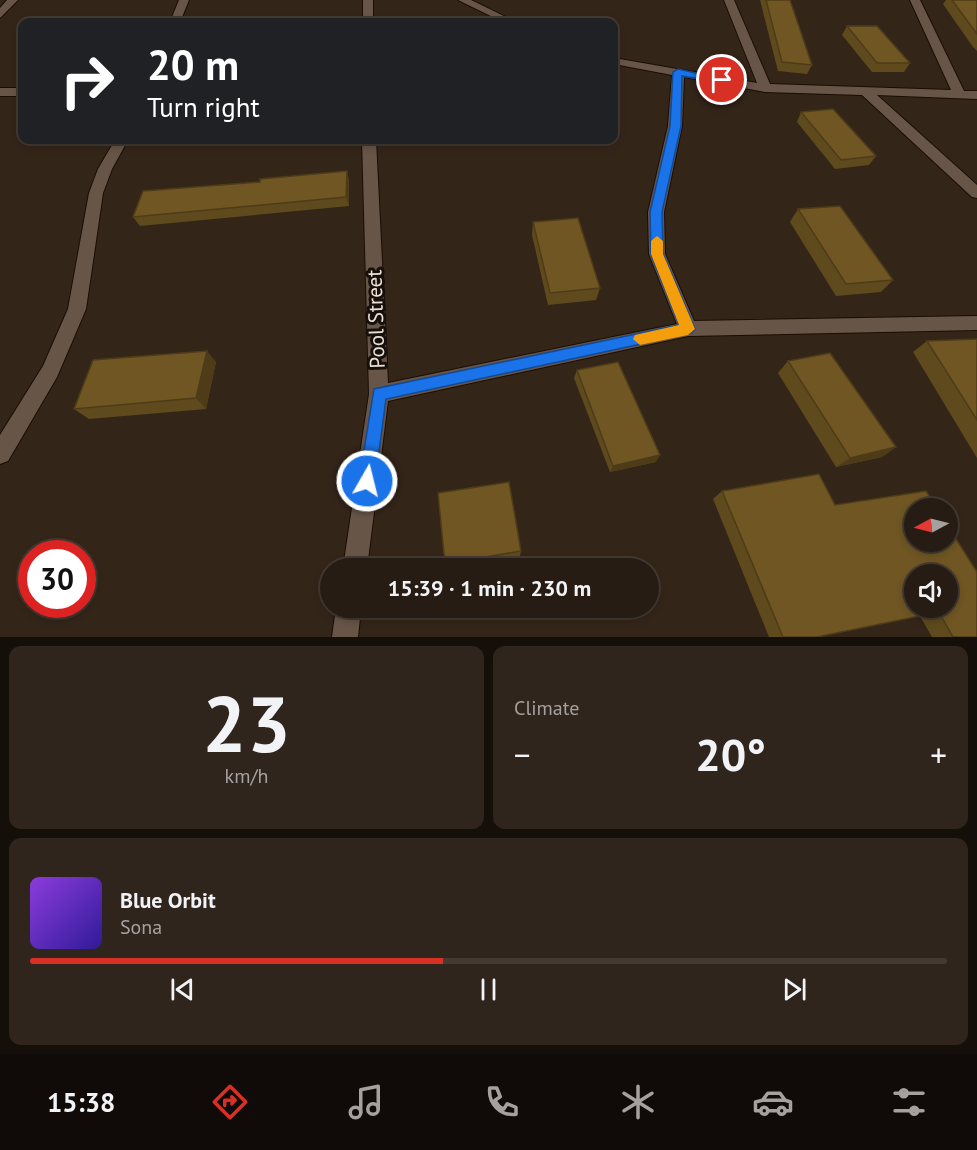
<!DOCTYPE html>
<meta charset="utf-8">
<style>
:root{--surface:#271c13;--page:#2f251c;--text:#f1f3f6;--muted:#a4a1a0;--line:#433a33;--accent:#d93025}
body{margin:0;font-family:"PT Sans",sans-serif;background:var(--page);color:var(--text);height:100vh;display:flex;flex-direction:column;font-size:22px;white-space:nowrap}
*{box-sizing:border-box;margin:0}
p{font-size:20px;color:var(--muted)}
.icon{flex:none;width:33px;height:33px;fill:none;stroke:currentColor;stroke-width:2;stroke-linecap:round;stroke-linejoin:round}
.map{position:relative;height:637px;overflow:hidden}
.side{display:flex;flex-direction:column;gap:9px;padding:9px;background:#150f0a;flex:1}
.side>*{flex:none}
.banner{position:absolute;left:18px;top:18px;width:600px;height:126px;border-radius:12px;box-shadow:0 3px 9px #0003,0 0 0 2px var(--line);background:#202124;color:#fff;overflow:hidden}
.needle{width:39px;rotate:263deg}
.controls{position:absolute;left:904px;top:498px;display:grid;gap:12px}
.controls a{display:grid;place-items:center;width:54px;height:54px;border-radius:50%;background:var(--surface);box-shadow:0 3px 9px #0003,0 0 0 2px var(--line);font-size:30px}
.speed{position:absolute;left:18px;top:540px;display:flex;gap:12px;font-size:30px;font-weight:700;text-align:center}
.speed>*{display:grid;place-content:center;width:78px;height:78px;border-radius:50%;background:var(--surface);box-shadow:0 3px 9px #0003,0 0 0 2px var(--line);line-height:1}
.speed .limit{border:9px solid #d22;background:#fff;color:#111}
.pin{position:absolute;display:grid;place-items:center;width:51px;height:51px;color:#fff;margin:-26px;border:3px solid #fff;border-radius:50%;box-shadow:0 2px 6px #0007}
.me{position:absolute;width:66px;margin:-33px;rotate:8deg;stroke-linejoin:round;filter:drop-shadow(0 0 4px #0008)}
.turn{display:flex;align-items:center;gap:21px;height:126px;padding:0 30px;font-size:27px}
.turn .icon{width:78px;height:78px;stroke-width:2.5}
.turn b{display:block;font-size:42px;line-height:51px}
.big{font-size:45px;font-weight:600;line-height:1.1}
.side .tile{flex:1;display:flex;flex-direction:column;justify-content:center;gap:9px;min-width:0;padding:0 21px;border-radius:12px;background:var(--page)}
.side .dial{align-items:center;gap:0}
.dial b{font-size:78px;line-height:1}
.song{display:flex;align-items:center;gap:18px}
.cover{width:72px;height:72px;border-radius:9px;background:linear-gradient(135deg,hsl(270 70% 55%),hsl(250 70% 35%))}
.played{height:6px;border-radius:3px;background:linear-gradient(90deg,var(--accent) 45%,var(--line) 45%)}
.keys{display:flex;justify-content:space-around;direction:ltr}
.heat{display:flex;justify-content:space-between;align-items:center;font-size:33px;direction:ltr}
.side .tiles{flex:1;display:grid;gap:9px;grid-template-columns:1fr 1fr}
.tile:last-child{grid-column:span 2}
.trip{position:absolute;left:320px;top:558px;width:339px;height:60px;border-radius:30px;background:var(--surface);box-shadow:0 3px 9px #0003,0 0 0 2px var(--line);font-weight:600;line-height:60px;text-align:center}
.dock{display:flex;height:96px;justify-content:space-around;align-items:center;background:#100b08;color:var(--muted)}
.dock .icon{width:42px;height:42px}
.dock .active{color:var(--accent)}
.dock b{font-size:27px;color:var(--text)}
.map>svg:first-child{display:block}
</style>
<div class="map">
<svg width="977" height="637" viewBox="0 0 977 637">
<rect width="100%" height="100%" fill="#342519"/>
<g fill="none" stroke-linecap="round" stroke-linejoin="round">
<defs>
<g id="minor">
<path d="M7,0H18L0,18V8Z"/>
<path d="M179,0H189L180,22H170Z"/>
<rect x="363" y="0" width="10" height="22"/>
<path d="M458,0H471L516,22H503Z"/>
<path d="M724,0H734L770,84L951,90L910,0H920L964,91H977V99L877,95L977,185V198L972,197L862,95L765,92L684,77L682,126L664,212L665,254L694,321L977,316V330L688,336L388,401L367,568H343L369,394L362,140H376L388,383L677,324L649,254L648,212L668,126L672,75L614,64V58L757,83Z"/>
<rect x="0" y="88" width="22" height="8"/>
<path d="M115,140H128L112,169L103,193L86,309L57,377L8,461L0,464V435L43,366L68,309L89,193L98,169Z"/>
<path d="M336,608H361L358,637H332Z"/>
</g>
</defs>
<use href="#minor" stroke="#1c0d04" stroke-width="2"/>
<use href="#minor" fill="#675548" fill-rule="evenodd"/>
</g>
<g fill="#5f4a1e">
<path d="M760,0H790L812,65L807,74L778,71Z"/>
<path d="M946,0H977V51L973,47L943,4Z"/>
<path d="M847,26L910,63L904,72H872L842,35Z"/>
<path d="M801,112L876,156L869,165L835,169L797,122Z"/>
<path d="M468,140H512V141Z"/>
<path d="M349,180V206L140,226L133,217Z"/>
<path d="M798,209L893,280L881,292L836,296L790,222Z"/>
<path d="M533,222L600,288L596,300L548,305L532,235Z"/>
<path d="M977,339V458L913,352L927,341Z"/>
<path d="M788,361L896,447L882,457L836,467L778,373Z"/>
<path d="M216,362L206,409L89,419L74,409Z"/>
<path d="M577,370L656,462L610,472L574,378Z"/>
<path d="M722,491L835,505L977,637H932L920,616L818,637H769L713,499Z"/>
<path d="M521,551L520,556L446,568L445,564Z"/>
</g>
<g fill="#4e3c18">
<path d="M347,171L349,180V206L346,197Z"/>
<path d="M207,351L216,362L206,409L196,398Z"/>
<path d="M896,447L882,457L836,467L850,458Z"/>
<path d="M660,455L656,462L610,472L613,466Z"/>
</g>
<g fill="#6f5623" stroke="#4e3c18" stroke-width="1.5" fill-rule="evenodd">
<path d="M766,0H790L812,65L782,62Z"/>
<path d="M952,0H977V34Z"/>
<path d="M847,26H877L910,63H877Z"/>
<path d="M833,109L876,156L841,160L801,112Z"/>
<path d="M347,171L346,197L133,217L143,191L260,182V179Z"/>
<path d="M840,206L893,280L846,284L798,209Z"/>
<path d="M578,218L600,288L550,293L533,222Z"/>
<path d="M977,339V420L927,341Z"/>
<path d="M207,351L196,398L74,409L93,360Z"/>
<path d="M830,353L896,447L850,458L788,361Z"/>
<path d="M618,362L660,455L613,466L577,370Z"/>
<path d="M819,474L835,505L926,491L937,508H915V542H948V526L977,572V637H953L939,612L817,637H783L722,491ZM915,574H948V608H915Z"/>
<path d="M509,482L521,551L445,564L438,493Z"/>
</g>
<path fill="#1a73e8" stroke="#114b97" stroke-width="1.5" d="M678,69L726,80L722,83L682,76L681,126L662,212L663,254L695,329L692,333L386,399L375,481L373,487L367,489L361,487L359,481L374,389L679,325L651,254L650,212L670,126L673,72Z"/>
<path fill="#f59e0b" d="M657,236L663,241V254L695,329L688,335L640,345L633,339L635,335L679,325L651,254V241Z"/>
<g text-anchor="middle" stroke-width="6" stroke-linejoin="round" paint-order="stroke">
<g font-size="21" fill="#eadfd7" stroke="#17100a">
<text transform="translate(376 319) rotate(-92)" y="7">Pool Street</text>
</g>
</g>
</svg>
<div class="controls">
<a><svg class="needle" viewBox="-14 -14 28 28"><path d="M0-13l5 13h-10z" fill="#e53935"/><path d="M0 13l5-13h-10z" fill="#a4a1a0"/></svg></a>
<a><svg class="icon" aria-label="sound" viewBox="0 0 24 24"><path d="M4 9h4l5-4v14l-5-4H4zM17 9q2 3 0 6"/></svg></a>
</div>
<div class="speed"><div class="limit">30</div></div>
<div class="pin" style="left:722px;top:80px;background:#d93025"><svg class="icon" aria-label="arrive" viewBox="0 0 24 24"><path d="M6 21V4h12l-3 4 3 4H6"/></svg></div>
<svg class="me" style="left:367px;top:481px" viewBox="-20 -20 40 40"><circle r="17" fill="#1a73e8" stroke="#fff" stroke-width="3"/><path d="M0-11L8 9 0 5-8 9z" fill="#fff"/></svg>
<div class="trip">15:39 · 1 min · 230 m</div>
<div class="banner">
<div class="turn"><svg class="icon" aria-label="right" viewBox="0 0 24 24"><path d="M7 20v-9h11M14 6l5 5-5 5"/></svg><div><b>20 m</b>Turn right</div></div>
</div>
</div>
<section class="side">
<div class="tiles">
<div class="tile dial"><b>23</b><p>km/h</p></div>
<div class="tile"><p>Climate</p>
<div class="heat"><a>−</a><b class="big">20°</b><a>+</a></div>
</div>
<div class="tile">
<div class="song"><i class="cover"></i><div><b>Blue Orbit</b><p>Sona</p></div></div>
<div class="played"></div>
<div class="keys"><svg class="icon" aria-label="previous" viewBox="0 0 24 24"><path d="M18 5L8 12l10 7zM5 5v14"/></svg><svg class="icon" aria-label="pause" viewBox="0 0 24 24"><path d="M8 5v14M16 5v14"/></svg><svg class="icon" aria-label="next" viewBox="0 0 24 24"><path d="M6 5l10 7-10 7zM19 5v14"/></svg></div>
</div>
</div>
</section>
<nav class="dock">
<b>15:38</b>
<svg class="icon active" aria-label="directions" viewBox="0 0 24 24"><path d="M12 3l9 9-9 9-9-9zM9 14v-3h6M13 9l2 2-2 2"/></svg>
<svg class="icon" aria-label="music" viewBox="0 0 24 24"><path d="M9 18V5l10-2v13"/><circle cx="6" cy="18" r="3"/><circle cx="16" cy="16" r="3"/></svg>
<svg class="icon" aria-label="phone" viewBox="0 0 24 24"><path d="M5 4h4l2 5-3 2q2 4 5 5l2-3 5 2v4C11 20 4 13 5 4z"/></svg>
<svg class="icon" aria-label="climate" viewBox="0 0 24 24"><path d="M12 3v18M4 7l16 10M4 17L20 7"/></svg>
<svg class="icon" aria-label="car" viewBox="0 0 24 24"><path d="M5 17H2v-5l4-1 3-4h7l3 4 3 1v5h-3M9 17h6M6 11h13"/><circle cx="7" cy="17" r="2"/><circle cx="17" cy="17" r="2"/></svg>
<svg class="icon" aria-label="filters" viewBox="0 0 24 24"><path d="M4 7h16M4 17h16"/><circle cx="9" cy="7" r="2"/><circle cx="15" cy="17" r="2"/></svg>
</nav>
